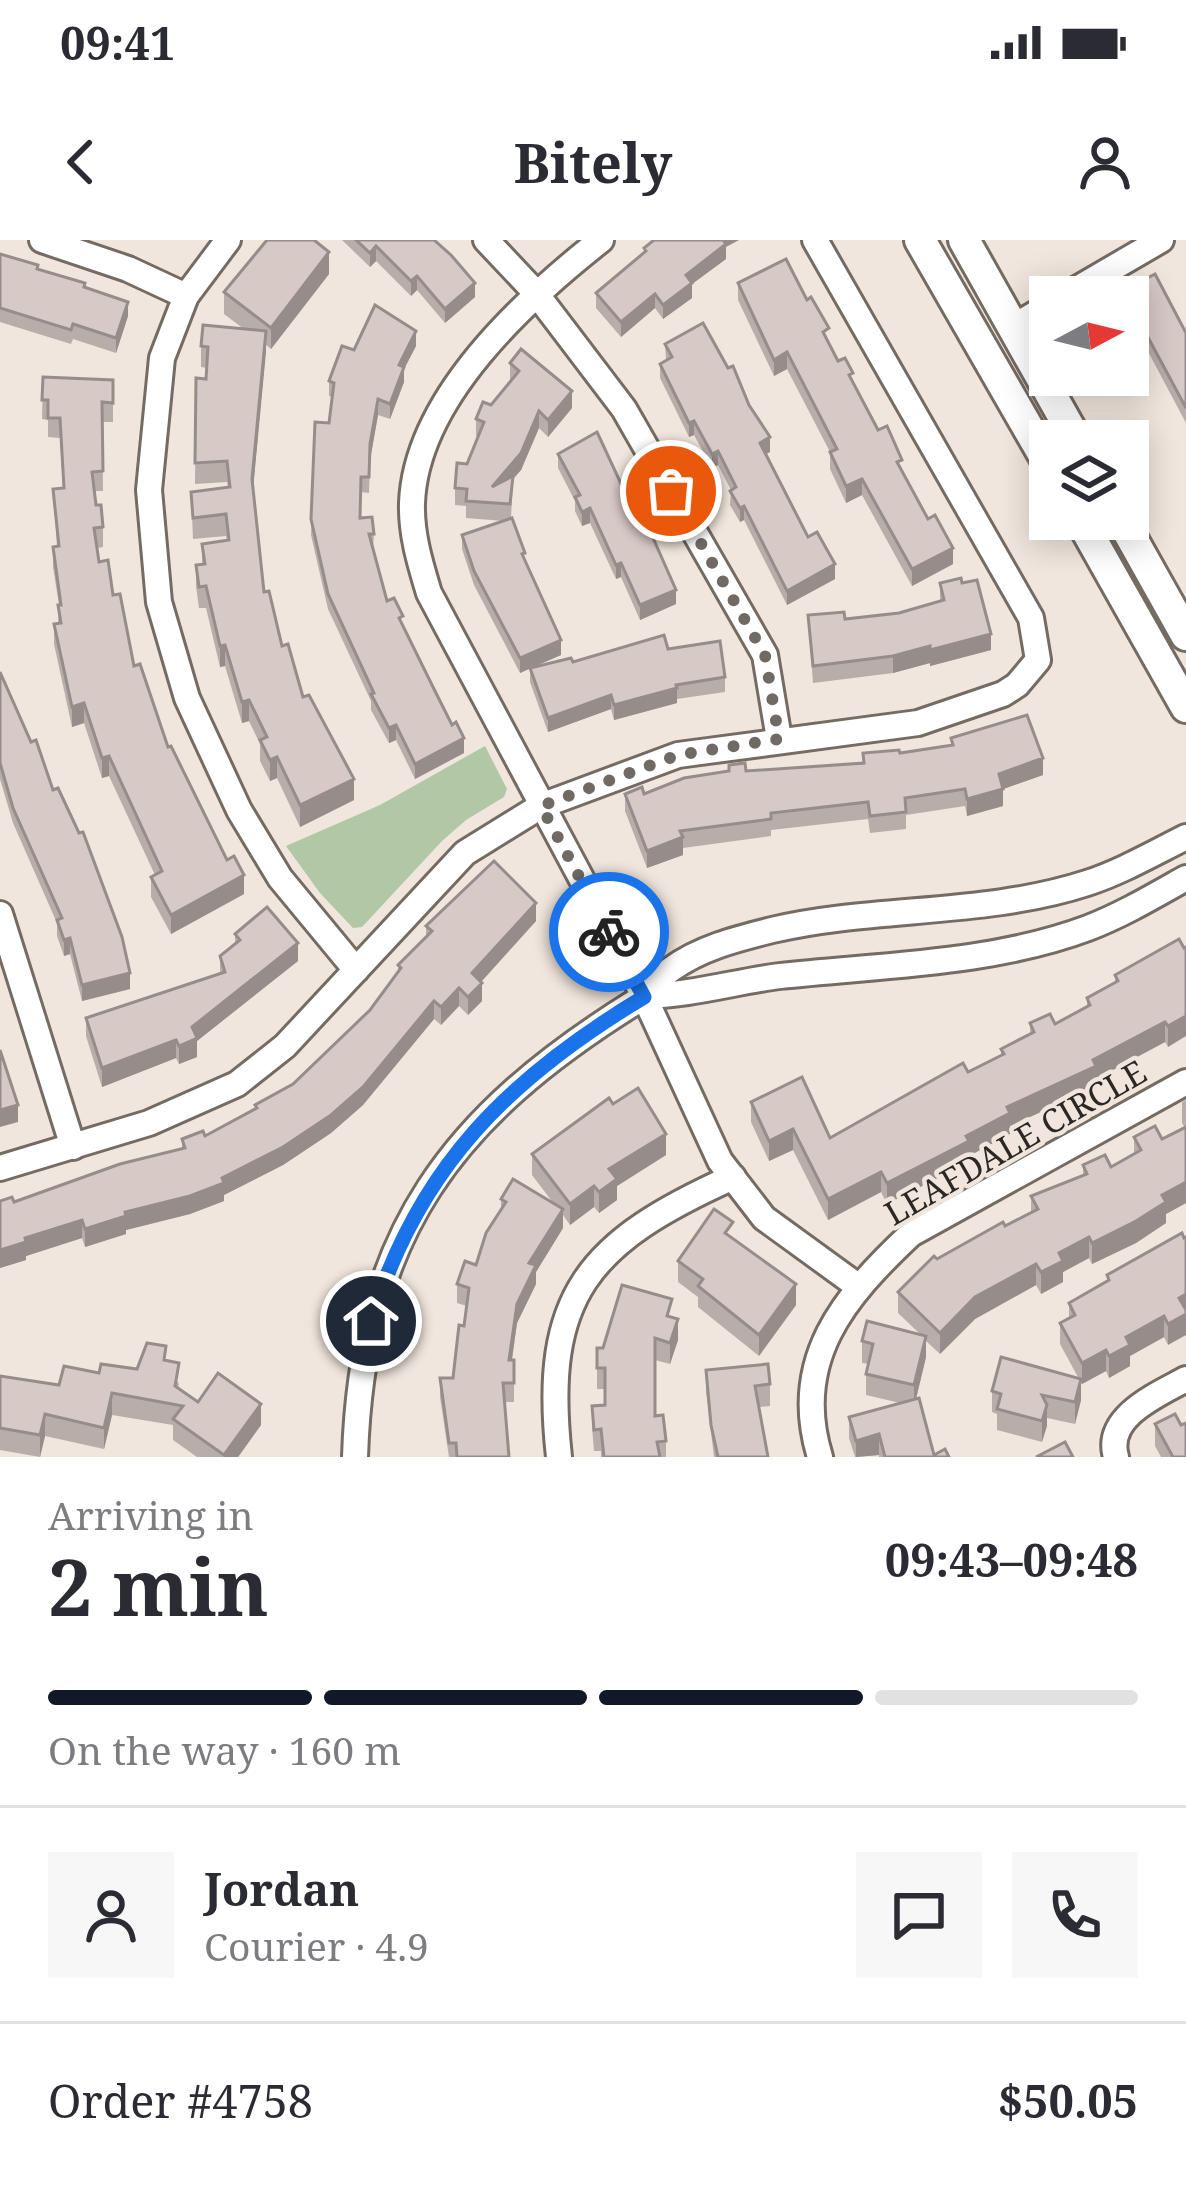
<!DOCTYPE html>
<html lang="en">
<head>
<meta charset="utf-8">
<style>
	:root { --surface:#fff; --page:#f7f7f7; --text:#2b2b33; --muted:#7c7c81; --line:#e1e1e2; --accent:#111827 }
	body { margin:0; font-family:"Noto Serif",serif; background:var(--page); color:var(--text); height:100vh; display:flex; flex-direction:column; font-size:45px; white-space:nowrap }
	* { box-sizing:border-box; margin:0 }
	p { font-size:39px; color:var(--muted) }
	.icon { flex:none; width:66px; height:66px; fill:none; stroke:currentColor; stroke-width:2; stroke-linecap:round; stroke-linejoin:round }
	.map { position:relative; height:1217px; overflow:hidden }
	.side { display:flex; flex-direction:column; background:var(--surface); flex:1 }
	.side>* { flex:none }
	.needle { width:78px; rotate:83deg }
	.fabs { position:absolute; left:1029px; top:36px; display:grid; gap:24px }
	.fabs a { display:grid; place-items:center; width:120px; height:120px; border-radius:0px; background:var(--surface); box-shadow:0 6px 30px #0003; font-size:60px }
	.pin { position:absolute; display:grid; place-items:center; width:102px; height:102px; color:#fff; margin:-51px; border:6px solid #fff; border-radius:50%; box-shadow:0 3px 12px #0007 }
	.courier { position:absolute; display:grid; place-items:center; width:120px; height:120px; margin:-60px; border:9px solid #1a73e8; border-radius:50%; background:#fff; color:#222; box-shadow:0 3px 15px #0007 }
	.overview em { font-style:normal; font-weight:700 }
	.overview div { display:flex; flex-direction:column-reverse }
	.overview { display:flex; align-items:center; justify-content:space-between; height:204px; padding:0 48px }
	h1 { font-size:78px; font-weight:700; line-height:90px }
	.bar { display:grid; grid-template-columns:repeat(4,1fr); gap:18px 12px; align-content:center; height:144px; padding:0 48px }
	.bar i { height:15px; border-radius:9px; background:var(--line) }
	.bar .current { background:var(--accent) }
	.bar p { grid-column:span 4 }
	.line { display:flex; align-items:center; gap:30px; padding:0 48px; border-top:3px solid var(--line) }
	.line div { flex:1 }
	.round { display:grid; place-items:center; flex:none; width:126px; height:126px; border-radius:0px; background:var(--page) }
	.status { display:flex; justify-content:space-between; align-items:center; height:84px; padding:0 60px; background:var(--surface); direction:ltr }
	.status svg { height:33px; fill:currentColor }
	header { display:flex; justify-content:space-between; align-items:center; height:156px; padding:0 48px; background:var(--surface); font-size:54px; font-weight:700 }
	.map>svg:first-child { display:block }
	.green { fill:#b1c7a5 }
	.lines { fill:none; stroke-linecap:round; stroke-linejoin:round }
	.minor-casing { stroke:#746b63; stroke-width:30 }
	.major-casing { stroke:#746b63; stroke-width:36 }
	.minor { stroke:#fff; stroke-width:24 }
	.major { stroke:#fff; stroke-width:30 }
	.wall { fill:#b9adaa }
	.shaded-wall { fill:#968d8b }
	.building { fill:#d7c9c6; stroke:#968d8b; stroke-width:3 }
	.done { stroke:#706a65; stroke-width:12; stroke-dasharray:0 21.6 }
	.route { stroke:#1a73e8; stroke-width:15 }
	.labels { text-anchor:middle; dominant-baseline:central; stroke-width:9; stroke-linejoin:round; paint-order:stroke }
	.street-label { font-size:33px; fill:#2b2724; stroke:#f0e6dd }
</style>
</head>
<body>
<div class="status"><b>09:41</b><svg viewBox="0 0 49 12"><path d="M0 12V9h3v3zM5 12V6h3v6zM10 12V3h3v9zM15 12V0h3v12zM26 1h20v11H26zM47 4h2v5h-2z"/></svg></div>
<header><svg class="icon" aria-label="back" viewBox="0 0 24 24"><path d="M15 5l-7 7 7 7"/></svg>Bitely<svg class="icon" aria-label="person" viewBox="0 0 24 24"><circle cx="12" cy="8" r="4"/><path d="M4 21q1-7 8-7t8 7"/></svg></header>
<div class="map">
<svg width="1186" height="1217" viewBox="0 0 1186 1217">
	<rect width="100%" height="100%" fill="#f0e6dd"/>
	<path class="green" d="M485 506 507 549 504 557 466 580 442 601 362 687 353 688 320 653 286 606 380 565Z"/>
	<g class="lines">
		<defs>
			<g id="minor">
				<path d="M42 0 128 29 186 56"/>
				<path d="M228 0 186 56 162 118 149 250 159 362 187 458 239 570 280 638 356 730"/>
				<path d="M486 0 535 52 624 169 765 415 779 499"/>
				<path d="M601 0C525 60 416 158 412 263 411 294 420 323 429 353L644 756 720 921 764 978 859 1047"/>
				<path d="M1063 57 1161 0"/>
				<path d="M1013 87 1050 65"/>
				<path d="M0 674 73 907"/>
				<path d="M644 756C691 755 734 742 780 736 881 725 992 724 1088 688 1122 675 1154 656 1186 638"/>
				<path d="M0 928 149 883 237 844 285 806 465 613 541 566 678 515 918 483 1003 454 1017 445 1038 420 1031 378 815 0"/>
				<path d="M355 1217C362 993 452 876 637 761 650 753 658 739 670 730 700 708 736 699 772 690 875 666 986 676 1087 643 1121 632 1154 613 1186 597"/>
				<path d="M559 1217C541 1054 589 1002 733 937"/>
				<path d="M820 1217C790 1120 844 1057 911 994L1186 842"/>
				<path d="M1116 1217C1104 1177 1157 1155 1186 1139"/>
			</g>
			<g id="major">
				<path d="M920 0 1050 226"/>
				<path d="M964 0 1077 201"/>
				<path d="M1080 279 1186 467"/>
				<path d="M1121 279 1186 395"/>
			</g>
		</defs>
		<use href="#minor" class="minor-casing"/>
		<use href="#major" class="major-casing"/>
		<use href="#minor" class="minor"/>
		<use href="#major" class="major"/>
	</g>
	<g class="wall">
		<path d="M342 0H434L475 57 445 83 417 50 411 56 376 21 370 27Z"/>
		<path d="M726 7V19L692 44V58L663 79 655 68 621 97 596 68V53L644 13V8Z"/>
		<path d="M0 14 85 47 128 76 116 113 73 99 71 104 0 82Z"/>
		<path d="M329 34 271 109 266 105 253 249 264 352 282 406 303 457 354 560 300 587 277 538 270 541 260 521V504L249 481 242 483 225 426 220 427 206 368H199L196 346V325L202 324V304L227 300 226 296 193 299 191 252 228 248 227 242 195 244 196 138 206 139 207 128 201 127V106L244 89 224 74V52Z"/>
		<path d="M738 43 829 104 838 121 853 141 953 324 912 346 862 255 846 263 830 229V212L787 129 774 136 738 60Z"/>
		<path d="M1123 51 1186 93V183L1128 74V57H1123Z"/>
		<path d="M665 104 770 212 766 214 808 297 835 339 787 365 744 280 740 282 730 265 731 250 718 225 712 228 694 195 689 197 660 138V124L666 120Z"/>
		<path d="M416 106 404 129V142L390 179 378 175 370 220 369 253 361 252V278L374 294 373 309 387 361 403 387 464 513 415 539 396 500 389 503 371 470V461L328 369 311 295 315 182 329 183 332 157 329 156V141L354 110Z"/>
		<path d="M510 123 572 168 548 197 539 188 521 230 513 239 511 278 525 321 561 415 532 427 668 409 725 437V452L677 459V463L614 480 611 469 548 492 530 442V428L520 433 474 345 462 309V295L504 281 466 278V266L455 265V248L478 197 476 196V179L491 165 510 141Z"/>
		<path d="M43 137 113 140V182H102L103 251H95L96 265 103 287V307L97 308 99 322 113 355 134 426 168 507 244 654 171 694 151 657V637L155 635 109 536 102 538 84 483 72 487 54 404V384L58 383 59 365 53 327V307L57 306 53 249H63L60 198 48 197V180L42 179Z"/>
		<path d="M558 214 676 364 640 380 621 337 616 339 590 283 582 286 575 271V261L558 228Z"/>
		<path d="M940 343 991 410 930 426V423L893 433 813 443 808 375 845 379 899 373 940 361Z"/>
		<path d="M0 432 53 550 130 749 82 761 70 714 64 716 57 696V683L13 583 0 539Z"/>
		<path d="M951 498 1043 535 1003 549V566L967 576 965 566 906 575V589L870 593 868 579 771 590V596L683 608V615L647 628 625 571V554H644L746 531 863 523 900 513 951 506Z"/>
		<path d="M536 681 481 742 482 761 468 775 459 766 441 785 434 779 363 865 331 893 283 925 224 955V961L190 974 126 990V994L85 1007 82 998 26 1016V1020L0 1028V961L14 962 182 909V899L205 896 255 870V865L293 844 370 770 398 733V725L426 696V686Z"/>
		<path d="M235 694 298 721 197 801V817L179 824 176 818 102 847 86 796V778L220 734V716L235 704Z"/>
		<path d="M1179 699 1168 807 1165 802 1096 839V847L1010 886V894L969 916V922L887 964 881 952 828 980 793 910 769 921 751 882V862L830 898 1001 815V809L1030 794V783L1055 784 1087 767V758L1115 743V735Z"/>
		<path d="M1186 860V963L1166 974V983L1136 1003 1092 1024 1089 1018 1063 1032V1042L1041 1054 1036 1045 975 1079 940 1114 926 1101V1117L916 1159 934 1215 949 1217H879V1215L855 1217 849 1198V1177L900 1163 866 1155V1134L869 1124 862 1123V1101L920 1094 898 1073V1052L937 1019 1031 972V956L1083 936V925L1111 927 1134 914V897L1162 899 1185 888 1182 883V862Z"/>
		<path d="M613 864 666 915 617 946V960L599 973 594 967 570 985 563 975V988L536 1032V1044L517 1083 512 1120H514V1162H504L509 1217H449L440 1157V1138H453L464 1086 467 1066 457 1063V1044L476 1025 501 970V959L554 964 532 935V914Z"/>
		<path d="M1182 993 1168 1105 1164 1097 1130 1116V1126L1109 1138 1106 1131 1082 1144 1081 1141V1160L1075 1184 1047 1178 1042 1202 997 1190V1174L992 1172V1151L1079 1139 1060 1104V1083L1069 1078V1063L1107 1041V1035Z"/>
		<path d="M733 998 796 1065 759 1116 698 1067V1057L678 1042V1021Z"/>
		<path d="M672 1077 678 1100 670 1124 655 1120V1176L666 1201V1217H601V1211H594L592 1187V1166L605 1165V1149H597V1108H603Z"/>
		<path d="M166 1121 179 1144 178 1149 198 1162 261 1185 238 1217H197L173 1200V1185L112 1175 104 1209 45 1196 40 1217 0 1210V1136L59 1145 99 1133 137 1129Z"/>
		<path d="M706 1130 770 1144V1166L759 1167 768 1217H714L706 1151Z"/>
		<path d="M1155 1184 1181 1185 1186 1217H1161L1155 1206Z"/>
	</g>
	<g class="shaded-wall">
		<path d="M720 0H739L726 7V19L692 44V58L663 79V65L686 35Z"/>
		<path d="M376 6V21L370 27V13Z"/>
		<path d="M329 12V34L271 109V88Z"/>
		<path d="M417 36V50L411 56V41Z"/>
		<path d="M475 43V57L445 83V69Z"/>
		<path d="M655 54V68L621 97V82Z"/>
		<path d="M128 62V76L116 113V98Z"/>
		<path d="M266 91V112L252 260V239Z"/>
		<path d="M416 91V106L404 129V142L390 179V164L399 125Z"/>
		<path d="M787 112V129L774 136V120Z"/>
		<path d="M572 151V168L548 197V180Z"/>
		<path d="M378 159V175L370 220V204Z"/>
		<path d="M539 171V188L521 230 513 239 510 281 513 240 492 264V247Z"/>
		<path d="M694 181V195L689 197V183Z"/>
		<path d="M770 197V212L760 217V203Z"/>
		<path d="M718 211V225L712 228V214Z"/>
		<path d="M862 239V255L846 263V246Z"/>
		<path d="M744 266V280L740 282V268Z"/>
		<path d="M590 268V283L582 286V272Z"/>
		<path d="M953 308V324L912 346V329Z"/>
		<path d="M621 323V337L616 339V325Z"/>
		<path d="M835 324V339L787 365V351Z"/>
		<path d="M676 350V364L640 380V365Z"/>
		<path d="M991 394V410L930 426V410Z"/>
		<path d="M561 400V415L520 433V418Z"/>
		<path d="M225 405V426L220 427V406Z"/>
		<path d="M930 406V423L893 433V416Z"/>
		<path d="M677 448V463L614 480V465Z"/>
		<path d="M611 455V469L548 492V478Z"/>
		<path d="M249 460V481L242 483V462Z"/>
		<path d="M84 463V483L72 487V467Z"/>
		<path d="M396 485V500L389 503V488Z"/>
		<path d="M464 498V513L415 539V524Z"/>
		<path d="M109 516V536L102 538V518Z"/>
		<path d="M277 517V538L270 541V520Z"/>
		<path d="M1043 518V535L1003 549V566L967 576V559L999 534Z"/>
		<path d="M354 539V560L300 587V565Z"/>
		<path d="M683 597V615L647 628V611Z"/>
		<path d="M244 635V654L171 694V675Z"/>
		<path d="M536 663V681L472 752V733Z"/>
		<path d="M70 698V714L64 716V700Z"/>
		<path d="M298 703V721L197 801V817L179 824V806L192 787Z"/>
		<path d="M130 733V749L82 761V745Z"/>
		<path d="M482 743V761L468 775V757Z"/>
		<path d="M459 748V766L441 785V767Z"/>
		<path d="M434 761V779L363 865 331 893 283 925 224 955V961L190 974 126 990V994L85 1007V989L222 938Z"/>
		<path d="M1186 776V796L1168 807V786Z"/>
		<path d="M1165 782V802L1096 839V847L1010 886V894L969 916V922L887 964V943L966 896 1007 867Z"/>
		<path d="M176 800V818L102 847V828Z"/>
		<path d="M18 865V882L0 887V870Z"/>
		<path d="M793 889V910L769 921V901Z"/>
		<path d="M666 894V915L617 946V960L599 973V952L609 929Z"/>
		<path d="M881 932V952L828 980V959Z"/>
		<path d="M1186 942V963L1166 974V983L1136 1003 1092 1024V1003L1162 955Z"/>
		<path d="M594 946V967L570 985V964Z"/>
		<path d="M563 969V988L536 1032V1044L517 1083 509 1139V1120L517 1064 529 1023Z"/>
		<path d="M82 980V998L26 1016V1020L0 1028V1010L25 998Z"/>
		<path d="M1089 997V1018L1063 1032V1042L1041 1054V1032L1059 1013Z"/>
		<path d="M1036 1024V1045L975 1079 940 1114V1093L975 1057Z"/>
		<path d="M796 1044V1065L759 1116V1095Z"/>
		<path d="M1186 1054V1095L1168 1105V1084L1179 1058Z"/>
		<path d="M1164 1076V1097L1130 1116V1126L1109 1138V1116L1126 1097Z"/>
		<path d="M678 1079V1100L670 1124V1103Z"/>
		<path d="M926 1096V1117L914 1167V1145Z"/>
		<path d="M1106 1110V1131L1082 1144V1123Z"/>
		<path d="M1081 1139V1160L1075 1184V1162Z"/>
		<path d="M112 1153V1175L104 1209V1188Z"/>
		<path d="M261 1164V1185L238 1217H224Z"/>
		<path d="M1047 1165V1186L1042 1202V1181Z"/>
		<path d="M45 1174V1196L40 1217V1195Z"/>
		<path d="M879 1194V1215L856 1217V1201Z"/>
	</g>
	<g class="building">
		<path d="M267 0H314L329 12 271 88 224 52Z"/>
		<path d="M356 0H434L451 15 475 43 445 69 417 36 411 41 376 6 370 13Z"/>
		<path d="M654 0H723L726 4 686 35 692 43 663 65 655 54 621 82 596 53 646 11 644 8Z"/>
		<path d="M0 14 38 25 37 29 85 43 84 47 128 62 116 98 73 84 71 90 0 68Z"/>
		<path d="M786 19 807 60 811 57 829 88 823 92 838 121 845 118 853 133 849 135 878 190 887 186 902 220 897 222 928 279 935 275 953 308 912 329 862 239 846 246 830 212 837 209 787 112 774 120 738 43Z"/>
		<path d="M1155 34 1186 93V168L1123 51Z"/>
		<path d="M375 65 416 91 399 125 404 127 390 164 378 159 370 204 369 237H361L360 278 372 277 374 294H369L387 361 394 358 403 376 399 378 434 449 452 485 456 482 464 498 415 524 396 485 389 488 371 454 374 453 328 354 311 279 315 182 329 183 334 143 329 141 342 106 354 110Z"/>
		<path d="M703 83 728 128 733 126 749 165 770 197 760 203 808 297 817 292 835 324 787 351 744 266 740 268 730 251 736 247 718 211 712 214 694 181 689 183 660 124 672 117 665 104Z"/>
		<path d="M203 85 266 91 252 239 264 352 269 351 282 406 288 404 303 457 309 455 354 539 300 565 277 517 270 520 260 500 267 497 249 460 242 462 225 405 220 406 206 346 199 347 196 325 205 324 202 304 229 300 226 274 193 278 191 252 230 247 227 221 195 223 196 138 206 139 208 107 201 106Z"/>
		<path d="M521 109 572 151 548 180 539 171 521 213 492 247 513 236 510 264 466 261 467 249 455 248 457 223 467 224 484 182 476 179 483 162 491 165 519 131 510 123Z"/>
		<path d="M43 137 113 140V163L102 162 103 231 92 232 96 265H101L103 287 94 288 99 322 108 320 113 355 120 354 134 426 140 424 168 507 171 506 227 620 234 616 244 635 171 675 151 637 162 631 109 516 102 518 84 463 72 467 54 384 61 383 58 365H61L53 307 59 306 53 249 64 248 60 178H48V160H42Z"/>
		<path d="M597 192 636 276 642 273 676 350 640 365 621 323 616 325 590 268 582 272 575 257 580 255 558 214Z"/>
		<path d="M512 278 525 313 522 314 561 400 520 418 474 331 462 295Z"/>
		<path d="M961 338 962 343 977 340 991 394 930 410V406L893 416 813 426 808 375 844 372 845 379 899 373 944 360 940 343Z"/>
		<path d="M664 395 668 409 720 401 725 437 676 445 677 448 614 465 611 455 548 478 530 428 571 418 573 422Z"/>
		<path d="M0 432 31 502 36 500 53 550 58 548 79 593 83 592 122 697 130 733 82 745 70 698 64 700 57 680 62 678 13 568 0 523Z"/>
		<path d="M1027 475 1043 518 999 534 1003 549 967 559 965 549 905 558 906 572 870 576 868 562 771 573V579L680 591 683 597 647 611 625 554 642 547 644 554 684 538 729 531V525L745 523 746 531 864 523 863 513 899 510 900 513 953 505 951 498Z"/>
		<path d="M494 621 536 663 472 733 482 743 468 757 459 748 441 767 434 761 363 847 331 875 283 907 222 938 224 943 190 956 125 972 126 976 85 989 82 980 25 998 26 1002 0 1010V961L12 957 14 962 120 924 185 908 182 899 203 891 205 896 257 868 255 865 293 844 370 770 401 728 398 725 432 691 426 686Z"/>
		<path d="M267 667 298 703 192 787 197 798 179 806 176 800 102 828 86 778 225 732 220 716 240 700 235 694Z"/>
		<path d="M1179 699 1184 708 1186 707V776L1168 786 1165 782 1093 820 1096 826 1007 867 1010 873 966 896 969 901 887 943 881 932 828 959 793 889 769 901 751 862 802 837 830 898 963 823 968 832 1004 814 1001 809 1034 792 1030 783 1050 774 1055 784 1090 765 1087 758 1118 741 1115 735Z"/>
		<path d="M0 810 18 865 0 870Z"/>
		<path d="M638 848 666 894 609 929 617 939 599 952 594 946 570 964 532 914 609 858 613 864Z"/>
		<path d="M1155 886 1162 899 1186 887V942L1162 955 1166 962 1136 981 1092 1003 1089 997 1059 1013 1063 1021 1041 1032 1036 1024 975 1057 940 1093 898 1052 934 1016 937 1019 1003 982 1005 986 1038 969 1031 956 1087 934 1083 925 1105 915 1111 927 1141 910 1134 897Z"/>
		<path d="M513 939 563 969 529 1023 536 1025 517 1064 509 1120H514V1143H503L509 1217H457L456 1203H449L440 1138H453L459 1085 464 1086 469 1048 457 1044 465 1021 476 1025 486 993 506 962 501 959Z"/>
		<path d="M714 969 733 982 725 993 796 1044 759 1095 698 1046 703 1039 678 1021Z"/>
		<path d="M1182 993 1184 998 1186 997V1054L1179 1058 1186 1070V1074L1168 1084 1164 1076 1126 1097 1130 1105 1109 1116 1106 1110 1082 1123 1060 1083 1075 1075 1069 1063 1109 1040 1107 1035Z"/>
		<path d="M622 1045 672 1059 667 1076 678 1079 670 1103 655 1098V1176L663 1175 666 1201 657 1202 660 1217H604L601 1189 594 1190 592 1166 605 1165V1128H597V1108H603Z"/>
		<path d="M867 1081 926 1096 914 1145 866 1134 873 1104 862 1101Z"/>
		<path d="M147 1103 166 1106 164 1120 179 1123 175 1146 198 1162 218 1133 261 1164 224 1215 173 1179 183 1166 112 1153 104 1188 45 1174 40 1195 0 1188V1136L59 1145 64 1126 99 1133 101 1124 137 1129Z"/>
		<path d="M1001 1117 1081 1139 1075 1162 1042 1155 1047 1165 1042 1181 997 1169 1001 1154 992 1151Z"/>
		<path d="M768 1124 770 1144 755 1146 768 1217H718L711 1185 706 1130Z"/>
		<path d="M919 1158 934 1215 945 1209 949 1217H885L879 1194 856 1201 849 1177Z"/>
		<path d="M1175 1174 1181 1185 1186 1183V1217H1173L1155 1184Z"/>
		<path d="M1065 1202 1073 1217H1036Z"/>
	</g>
	<g class="lines">
		<path class="done" d="M609 692 541 566 678 515 779 499 765 415 671 251"/>
		<path class="route" d="M371 1081C418 927 509 838 644 757L609 692"/>
	</g>
	<g class="labels">
		<g class="street-label">
			<text transform="translate(1015 902) rotate(-30)">LEAFDALE CIRCLE</text>
		</g>
	</g>
</svg>
<div class="fabs">
<a><svg class="needle" viewBox="-14 -14 28 28"><path d="M0-13l5 13h-10z" fill="#e53935"/><path d="M0 13l5-13h-10z" fill="#7c7c81"/></svg></a>
<a><svg class="icon" aria-label="layers" viewBox="0 0 24 24"><path d="M12 4l9 5-9 5-9-5zM3 14l9 5 9-5"/></svg></a>
</div>
<div class="pin" style="left:671px;top:251px;background:#ea580c"><svg class="icon" aria-label="bag" viewBox="0 0 24 24"><path d="M5 8h14l-1 12H6zM9 8a3 3 0 0 1 6 0"/></svg></div>
<div class="pin" style="left:371px;top:1081px;background:#1f2937"><svg class="icon" aria-label="home" viewBox="0 0 24 24"><path d="M3 11l9-7 9 7M6 9v11h12V9"/></svg></div>
<div class="courier" style="left:609px;top:692px"><svg class="icon" aria-label="bike" viewBox="0 0 24 24"><circle cx="6" cy="16" r="4"/><circle cx="18" cy="16" r="4"/><path d="M6 16l4-8h5l3 8M10 8l3 8H6M13 5h3"/></svg></div>
</div>
<section class="side">
<div class="overview"><div><h1>2 min</h1><p>Arriving in</p></div><em>09:43–09:48</em></div>
<div class="bar"><i class="current"></i><i class="current"></i><i class="current"></i><i></i><p>On the way · 160 m</p></div>
<div class="line" style="height:216px"><a class="round"><svg class="icon" aria-label="person" viewBox="0 0 24 24"><circle cx="12" cy="8" r="4"/><path d="M4 21q1-7 8-7t8 7"/></svg></a><div><b>Jordan</b><p>Courier · 4.9</p></div><a class="round"><svg class="icon" aria-label="chat" viewBox="0 0 24 24"><path d="M4 5h16v11H9l-5 4z"/></svg></a><a class="round"><svg class="icon" aria-label="phone" viewBox="0 0 24 24"><path d="M5 4h4l2 5-3 2q2 4 5 5l2-3 5 2v4C11 20 4 13 5 4z"/></svg></a></div>
<div class="line" style="height:156px"><div>Order #4758</div><b>$50.05</b></div>
</section>
</body>
</html>
